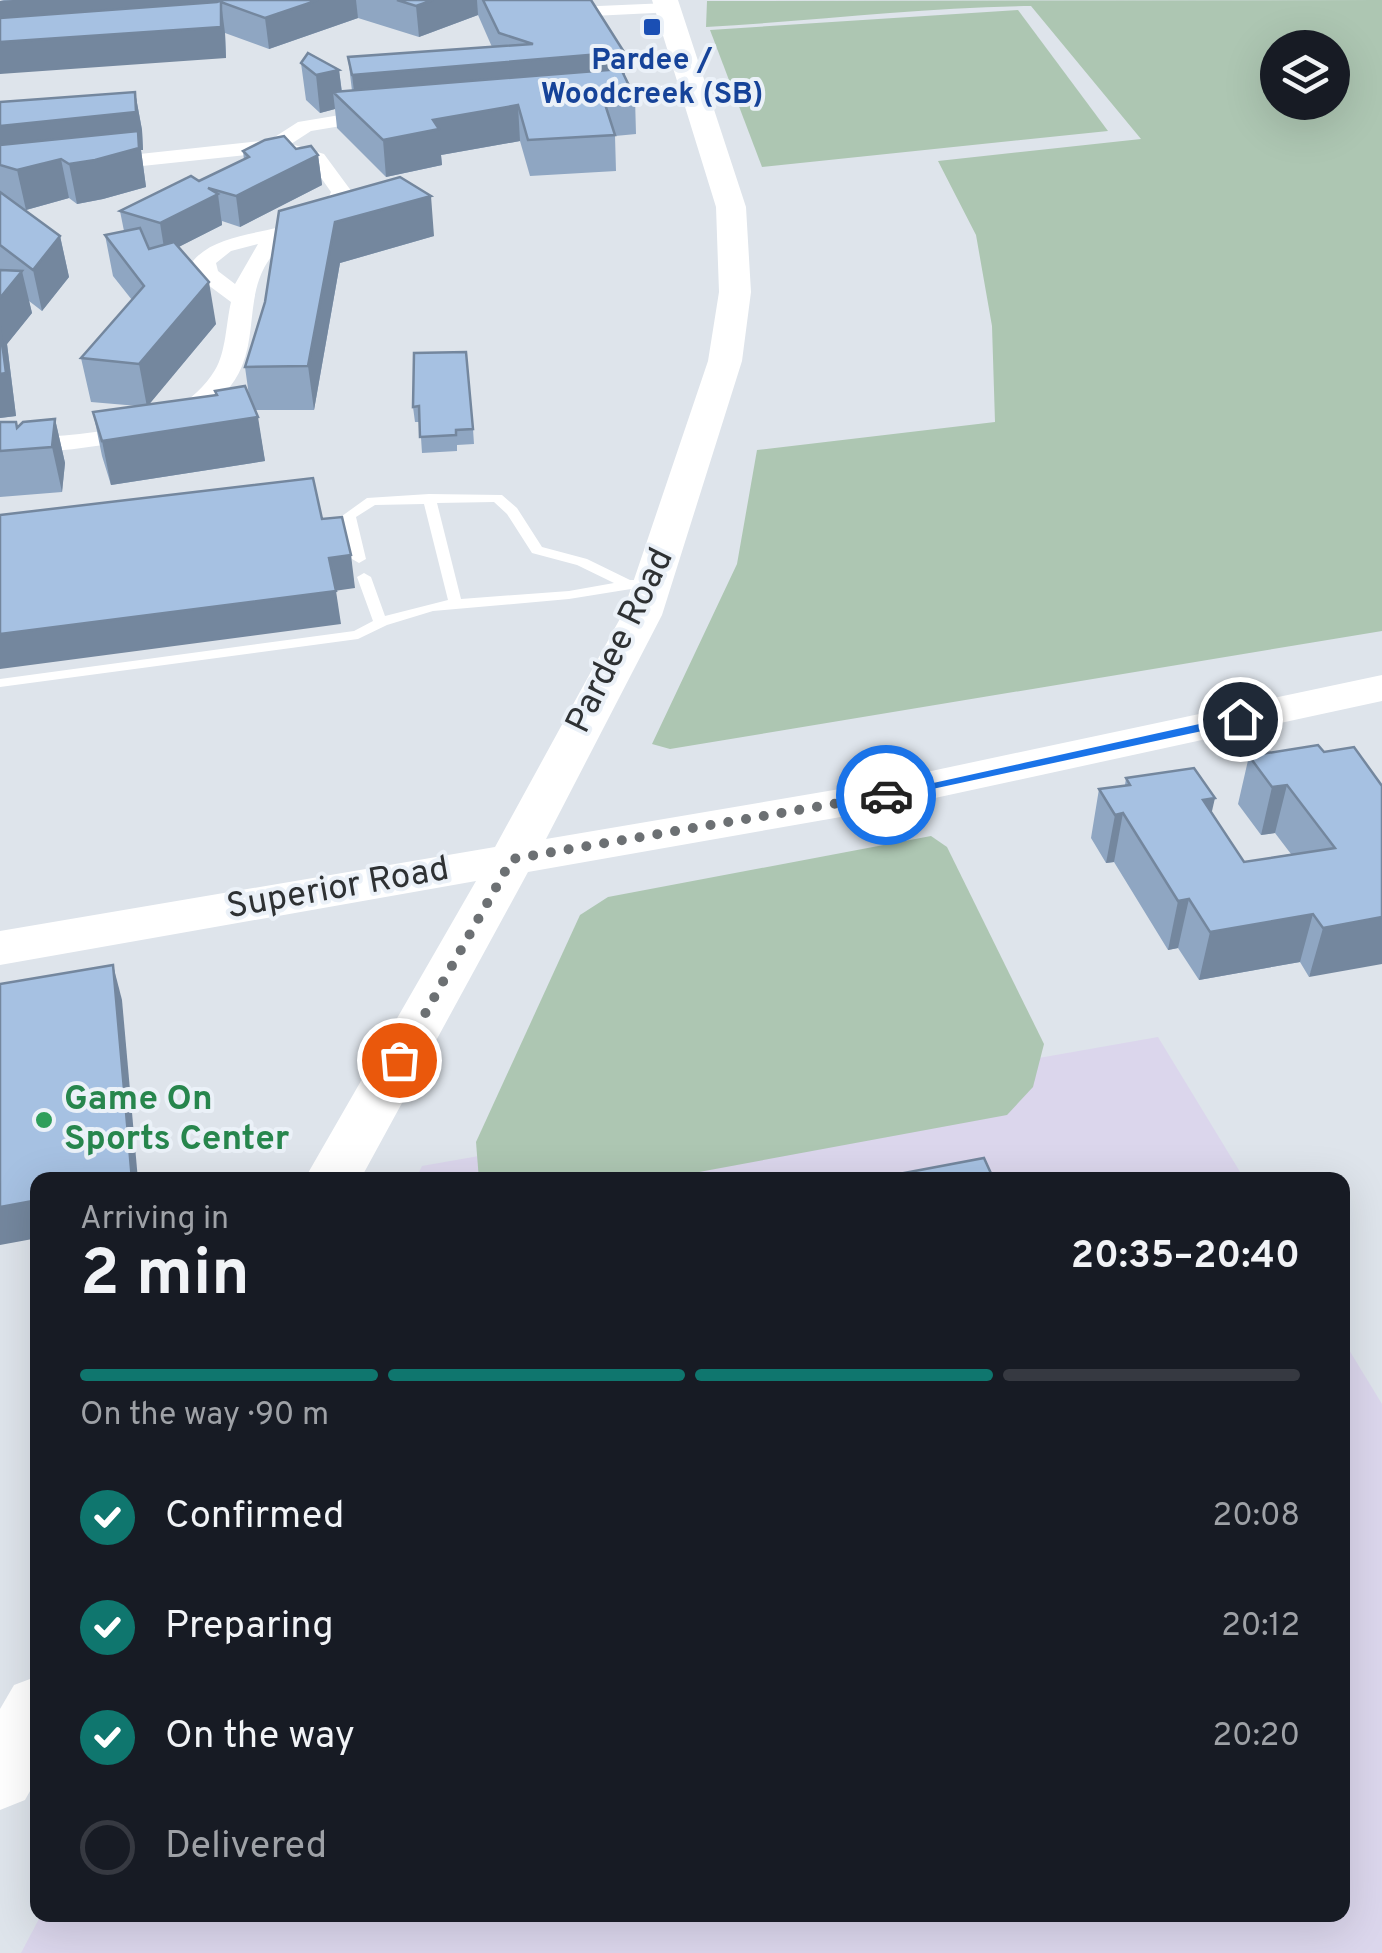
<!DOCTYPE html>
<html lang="en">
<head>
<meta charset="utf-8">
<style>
	:root { --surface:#171b24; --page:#242831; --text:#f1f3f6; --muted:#9ea1a6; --line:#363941; --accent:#0f766e }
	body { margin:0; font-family:Overpass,sans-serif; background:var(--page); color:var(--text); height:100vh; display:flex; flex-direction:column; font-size:38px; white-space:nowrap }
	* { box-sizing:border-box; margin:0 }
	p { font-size:32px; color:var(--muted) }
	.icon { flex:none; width:55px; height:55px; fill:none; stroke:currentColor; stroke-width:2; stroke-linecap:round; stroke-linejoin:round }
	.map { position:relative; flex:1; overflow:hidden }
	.side { position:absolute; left:30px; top:1172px; width:1320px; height:750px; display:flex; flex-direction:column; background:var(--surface); border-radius:20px; box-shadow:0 10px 40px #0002 }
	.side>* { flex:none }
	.controls { position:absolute; left:1260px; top:30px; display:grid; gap:20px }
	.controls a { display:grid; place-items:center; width:90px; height:90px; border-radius:50%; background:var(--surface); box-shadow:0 10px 40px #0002; font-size:50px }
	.pin { position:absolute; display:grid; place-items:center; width:85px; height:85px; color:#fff; margin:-42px; border:5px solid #fff; border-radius:50%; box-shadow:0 2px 10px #0007 }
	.courier { position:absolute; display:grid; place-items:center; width:100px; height:100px; margin:-50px; border:8px solid #1a73e8; border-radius:50%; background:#fff; color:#222; box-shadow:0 2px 12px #0007 }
	.headline em { font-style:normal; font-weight:700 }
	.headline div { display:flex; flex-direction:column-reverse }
	.headline { display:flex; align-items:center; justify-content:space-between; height:170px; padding:0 50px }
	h1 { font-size:65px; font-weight:700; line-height:75px }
	.bar { display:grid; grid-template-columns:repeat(4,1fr); gap:15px 10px; align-content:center; height:120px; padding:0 50px }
	.bar i { height:12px; border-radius:8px; background:var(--line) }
	.bar .current { background:var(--accent) }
	.bar p { grid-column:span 4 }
	ol { padding:0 50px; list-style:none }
	li { display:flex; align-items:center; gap:30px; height:110px }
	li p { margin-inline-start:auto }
	li .icon { padding:10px; border-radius:50%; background:var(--accent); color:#fff; stroke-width:4 }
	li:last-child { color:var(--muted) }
	li i { width:55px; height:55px; border:5px solid var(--line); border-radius:50% }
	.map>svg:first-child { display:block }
	.commercial { fill:#dbd6ec }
	.green { fill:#adc6b2; fill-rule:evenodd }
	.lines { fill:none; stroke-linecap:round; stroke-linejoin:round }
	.lane { fill:#fff; fill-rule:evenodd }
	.street { fill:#fff; fill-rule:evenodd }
	.secondary { fill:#fff; fill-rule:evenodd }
	.wall { fill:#8fa6c2 }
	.shaded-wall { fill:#74879e }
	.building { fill:#a6c1e2; stroke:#74879e; stroke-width:2.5 }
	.route { fill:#1a73e8 }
	.done { stroke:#6c7073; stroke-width:10; stroke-dasharray:0 18 }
	.transit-dot { fill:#1a4fb4; stroke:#ebf1f8; stroke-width:4 }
	.leisure-dot { fill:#2e9e5b; stroke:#ebf1f8; stroke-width:4 }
	.labels { text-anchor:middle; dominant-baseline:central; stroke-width:8; stroke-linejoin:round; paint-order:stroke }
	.far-transit-label { font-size:30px; font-weight:bold; fill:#164399; stroke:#ebf1f8 }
	.street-label { font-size:35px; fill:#2e3133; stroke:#ebf1f8 }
	.leisure-label { font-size:35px; font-weight:bold; fill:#27864d; stroke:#ebf1f8; text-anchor:start }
</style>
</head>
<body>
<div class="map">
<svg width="1382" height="1953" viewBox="0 0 1382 1953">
	<rect width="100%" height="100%" fill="#dee4eb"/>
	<g class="commercial">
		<path d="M1158 1037 1245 1180H415L422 1166Z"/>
		<path d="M1343 1340 1382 1404V1953H21L41 1915H1342Z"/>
	</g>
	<g class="green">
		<path d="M1382 0V631L670 749 652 744 737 564 757 450 995 422 992 326 976 235 938 161 1141 139 1031 6C922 7 815 21 706 27L707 1ZM1278 48H1332V102H1278Z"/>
		<path d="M1018 10 1108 131 762 167 710 30Z"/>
		<path d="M931 836 947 847 1044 1044 1033 1087 1007 1115 656 1180H479L476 1142 580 915 608 897Z"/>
	</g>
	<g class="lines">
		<path class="lane" d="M429 494 502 495 517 508 542 547 587 559 630 580H653L660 584 653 588 631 589 569 599 433 611 387 625 358 639 0 687V679L354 631 373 621 357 577 364 573 371 577 385 616 448 600 424 504 375 505 356 517 366 559 359 563 352 559 342 516 367 498ZM494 502 507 514 532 553 577 565 614 583 569 591 461 599 437 503Z"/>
		<g class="street">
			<path d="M668 3 677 8 674 12 552 18 543 13 552 8Z"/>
			<path d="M694 83 701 85V93L588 104 578 98 588 92Z"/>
			<path d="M382 108 389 110V118L311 131 291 144 324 154 352 192C339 232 293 227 271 257 246 290 257 329 242 366 210 445 72 450 0 455V439C68 435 175 437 215 370 226 352 226 323 231 302L200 279 193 261C226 221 314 241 331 192L310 162 274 152 0 181V169L270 140 298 122ZM258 244 235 284 218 271 216 263 231 251Z"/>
		</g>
		<g class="secondary">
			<path d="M652 0H678L746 207 751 292 742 361 662 615 546 839 875 783 1382 675V701L875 811 528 872 360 1180H304L476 881 0 965V931L495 847 622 615 708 361 719 292 716 207Z"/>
			<path d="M38 1676V1777L25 1800 0 1810V1709L14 1685Z"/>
		</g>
	</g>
	<g class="wall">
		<path d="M0 0H591L624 52V75L635 98 636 134 615 136 616 171 530 176 520 141 441 155 442 165 386 177 337 128 335 109 320 113 306 100 301 63 339 70 342 92 352 91 348 57 492 47 478 15 419 37 358 18 269 49 225 33 226 58Z"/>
		<path d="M135 92 142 130 143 150H141L146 187 103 199 77 204 69 198 26 210 23 209 60 236 69 277 42 311 29 301 32 313 7 344 16 416 0 418V102Z"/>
		<path d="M296 149 318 155 322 185 240 227 222 221V225L178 247 216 324 149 404 249 396 245 367 265 302 279 211 434 236 340 263 314 410H256L265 461 111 485 102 456 93 412 138 406 91 402 81 358 132 300 113 276 105 235 124 231 120 211 199 181 244 160 243 151Z"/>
		<path d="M414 353 473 429 474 444 457 445V451L422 453 420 422H415L413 407Z"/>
		<path d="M55 419 65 463 62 492 0 497V422L17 428Z"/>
		<path d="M1324 752 1382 786 1309 977 1300 962 1199 980 1178 948 1168 950 1114 862 1106 863 1091 838 1099 789 1125 785 1126 778 1212 813 1244 862 1291 854 1275 833 1261 835 1238 804 1249 756Z"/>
	</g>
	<g class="shaded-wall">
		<path d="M13 0H269L221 2 225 33 226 58 0 74V1Z"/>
		<path d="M318 0H356L358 18 269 49 265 18Z"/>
		<path d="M433 0H477L478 15 419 37 416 6Z"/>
		<path d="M624 52 625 84 356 107 352 75Z"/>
		<path d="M339 70 343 102 333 92 335 109 320 113 316 75Z"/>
		<path d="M135 92 142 130 143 150H141L146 187 103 199 77 204 69 164 126 152 0 165V126Z"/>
		<path d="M518 105 520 141 441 155 442 165 386 177 383 140 433 120Z"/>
		<path d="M318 155 322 185 240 227 236 196Z"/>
		<path d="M61 159 69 198 26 210 17 170Z"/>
		<path d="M218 194 222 225 165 254 160 223Z"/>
		<path d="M431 196 434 236 340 263 314 410 308 366 335 222Z"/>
		<path d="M60 236 69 277 42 311 33 270Z"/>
		<path d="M22 271 32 313 7 344 16 416 0 418V298Z"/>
		<path d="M209 282 216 324 147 407 139 364Z"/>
		<path d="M258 417 265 461 111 485 102 441Z"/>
		<path d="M55 419 65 463 62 492 52 447Z"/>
		<path d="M351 555 355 588 334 591 329 558Z"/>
		<path d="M336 591 341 624 0 669V634Z"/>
		<path d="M1287 785 1275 833 1261 835 1272 787Z"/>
		<path d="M1215 798 1204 846 1203 800Z"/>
		<path d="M1123 813 1114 862 1106 863 1115 815Z"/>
		<path d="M1189 899 1178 948 1168 950 1178 901Z"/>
		<path d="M1313 914 1300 962 1199 980 1210 932Z"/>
		<path d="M1382 917V964L1309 977 1323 928Z"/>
		<path d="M113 965 122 1000 138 1180H132Z"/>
		<path d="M38 1200V1238L0 1245V1207Z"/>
	</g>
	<g class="building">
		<path d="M222 0H318L265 18 221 2V27L0 42V18L217 2Z"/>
		<path d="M397 0H433L416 6Z"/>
		<path d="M483 0H591L624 52 352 75 348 57 533 44 499 33Z"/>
		<path d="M308 53 339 70 316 75 301 63Z"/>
		<path d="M621 69 635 98 604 101 615 135 528 140 518 105 433 120 439 129 383 140 333 92Z"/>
		<path d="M135 92 136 112 0 126V102Z"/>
		<path d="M138 131 139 148 95 160 69 164 61 159 17 170 0 165V145Z"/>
		<path d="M284 136 296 149 311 146 318 155 236 196 208 188 218 194 160 223 120 211 191 176 199 181 249 157 243 151 265 140Z"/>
		<path d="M400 177 431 196 335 222 308 366 245 367 265 302 279 211Z"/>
		<path d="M0 192 60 236 33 270 0 245Z"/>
		<path d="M140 228 149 249 174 242 209 282 139 364 81 358 144 286 105 235Z"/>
		<path d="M0 270 22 271 0 298Z"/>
		<path d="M0 327 6 373 0 374Z"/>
		<path d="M466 352 473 429 456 430V435L420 437 419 406 413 407 414 353Z"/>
		<path d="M245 386 258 417 102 441 93 412 217 395 215 391Z"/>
		<path d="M55 419 52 447 0 451V422H16L17 428 23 422Z"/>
		<path d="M313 478 322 519 342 517 351 555 329 558 336 591 0 634V515Z"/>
		<path d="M1318 745 1324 752 1354 747 1382 786V917L1323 928 1313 914 1210 932 1189 899 1178 901 1123 813 1115 815 1099 789 1130 785 1126 778 1194 768 1215 798 1203 800 1244 862 1335 848 1287 785 1272 787 1249 756Z"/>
		<path d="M113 965 132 1180H38V1200L0 1207V984Z"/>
		<path d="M984 1158 994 1180H867Z"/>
	</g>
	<path class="route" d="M1240 715 1244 722 886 799 879 795Z"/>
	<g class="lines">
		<path class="done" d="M399 1060 512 859 886 795"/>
	</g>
	<rect class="transit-dot" x="642" y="17" width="20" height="20" rx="5"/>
	<circle class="leisure-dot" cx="44" cy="1120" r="10"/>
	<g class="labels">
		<g class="far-transit-label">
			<text x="652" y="61">Pardee /<tspan x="652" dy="34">Woodcreek (SB)</tspan></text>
		</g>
		<g class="street-label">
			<text transform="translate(621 641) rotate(-64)">Pardee Road</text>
			<text transform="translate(338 889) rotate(-10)">Superior Road</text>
		</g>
		<g class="leisure-label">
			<text x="64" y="1100">Game On<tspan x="64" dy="40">Sports Center</tspan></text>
		</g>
	</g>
</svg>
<div class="controls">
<a><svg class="icon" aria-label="layers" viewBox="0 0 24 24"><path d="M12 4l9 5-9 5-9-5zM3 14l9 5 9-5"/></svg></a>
</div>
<div class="pin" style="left:399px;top:1060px;background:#ea580c"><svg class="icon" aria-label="bag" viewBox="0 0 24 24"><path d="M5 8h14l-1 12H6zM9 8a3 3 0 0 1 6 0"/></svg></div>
<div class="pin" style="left:1240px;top:719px;background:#1f2937"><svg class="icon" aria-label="home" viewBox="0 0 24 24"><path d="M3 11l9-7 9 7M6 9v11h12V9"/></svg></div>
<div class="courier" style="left:886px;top:795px"><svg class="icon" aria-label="car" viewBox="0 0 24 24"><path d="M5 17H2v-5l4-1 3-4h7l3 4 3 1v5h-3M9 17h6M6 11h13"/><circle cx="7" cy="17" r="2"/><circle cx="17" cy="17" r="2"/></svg></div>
<section class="side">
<div class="headline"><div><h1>2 min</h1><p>Arriving in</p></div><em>20:35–20:40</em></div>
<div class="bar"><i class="current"></i><i class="current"></i><i class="current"></i><i></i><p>On the way · 90 m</p></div>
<ol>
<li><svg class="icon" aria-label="check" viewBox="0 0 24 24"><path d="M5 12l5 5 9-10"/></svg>Confirmed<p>20:08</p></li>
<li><svg class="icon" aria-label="check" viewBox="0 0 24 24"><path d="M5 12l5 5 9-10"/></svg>Preparing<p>20:12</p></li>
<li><svg class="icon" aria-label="check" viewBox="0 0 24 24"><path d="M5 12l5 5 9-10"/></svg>On the way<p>20:20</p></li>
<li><i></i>Delivered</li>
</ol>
</section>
</div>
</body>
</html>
